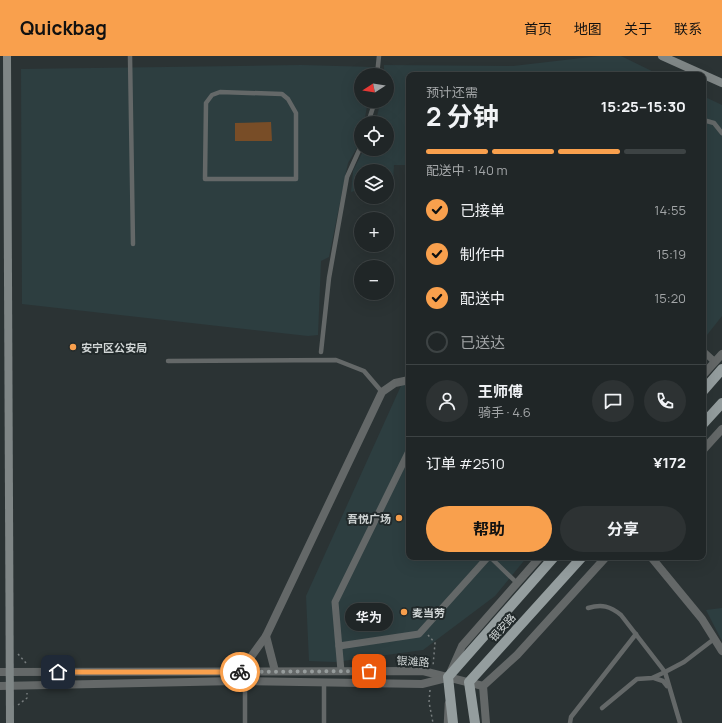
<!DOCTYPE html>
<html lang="zh">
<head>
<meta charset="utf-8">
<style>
	:root { --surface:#202627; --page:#2d3233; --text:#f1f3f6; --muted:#a2a5a7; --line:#3d4344; --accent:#f9a04d }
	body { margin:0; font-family:Manrope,"Noto Sans SC",sans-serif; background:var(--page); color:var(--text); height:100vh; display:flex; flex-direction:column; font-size:15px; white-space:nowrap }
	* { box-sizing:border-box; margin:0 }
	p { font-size:13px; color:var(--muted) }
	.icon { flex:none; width:22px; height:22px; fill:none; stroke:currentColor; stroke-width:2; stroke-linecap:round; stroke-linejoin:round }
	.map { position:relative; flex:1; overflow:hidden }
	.sheet { position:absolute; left:406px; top:16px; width:300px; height:488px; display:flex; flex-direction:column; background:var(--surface); border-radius:8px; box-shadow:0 4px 16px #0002,0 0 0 1px var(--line) }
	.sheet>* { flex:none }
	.needle { width:26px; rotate:258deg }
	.fabs { position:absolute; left:354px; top:12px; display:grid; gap:8px }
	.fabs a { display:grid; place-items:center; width:40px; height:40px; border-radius:50%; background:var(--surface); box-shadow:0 4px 16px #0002,0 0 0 1px var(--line); font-size:20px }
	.pin { position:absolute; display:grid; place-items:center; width:34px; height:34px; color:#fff; margin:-17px; border-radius:8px; box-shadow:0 2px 6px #0006 }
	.courier { position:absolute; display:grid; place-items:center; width:40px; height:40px; margin:-20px; border:3px solid #f9a04d; border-radius:50%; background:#fff; color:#222; box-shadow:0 1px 5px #0007 }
	.bubble { position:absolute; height:28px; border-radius:14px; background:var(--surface); box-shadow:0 4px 16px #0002,0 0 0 1px var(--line); font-size:13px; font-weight:700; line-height:28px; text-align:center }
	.head em { font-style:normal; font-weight:700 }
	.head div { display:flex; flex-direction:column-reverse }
	.head { display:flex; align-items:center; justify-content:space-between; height:68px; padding:0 20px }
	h1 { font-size:26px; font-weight:700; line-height:30px }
	.bar { display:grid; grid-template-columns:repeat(4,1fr); gap:6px 4px; align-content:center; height:48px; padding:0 20px }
	.bar i { height:5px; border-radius:3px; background:var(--line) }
	.bar .current { background:var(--accent) }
	.bar p { grid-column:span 4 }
	.line { display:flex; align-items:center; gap:10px; padding:0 20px; border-top:1px solid var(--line) }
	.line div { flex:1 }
	.round { display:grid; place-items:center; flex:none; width:42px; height:42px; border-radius:21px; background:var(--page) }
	ol { padding:0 20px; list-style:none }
	li { display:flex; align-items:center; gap:12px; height:44px }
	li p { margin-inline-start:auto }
	li .icon { padding:4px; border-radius:50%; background:var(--accent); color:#111; stroke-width:4 }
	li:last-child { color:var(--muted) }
	li i { width:22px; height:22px; border:2px solid var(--line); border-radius:50% }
	.action { display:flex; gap:8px; margin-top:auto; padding:8px 20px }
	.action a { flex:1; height:46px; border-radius:24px; background:var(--accent); color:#111; font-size:16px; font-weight:700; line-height:46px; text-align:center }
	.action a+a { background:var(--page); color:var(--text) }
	header { display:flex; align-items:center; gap:24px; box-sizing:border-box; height:56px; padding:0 20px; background:var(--accent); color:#111 }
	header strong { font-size:19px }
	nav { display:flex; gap:22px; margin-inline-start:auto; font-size:14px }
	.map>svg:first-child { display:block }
	.built { fill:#2d3e40 }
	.green { fill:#784d27 }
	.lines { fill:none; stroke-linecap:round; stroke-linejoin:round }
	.path { stroke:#777d7e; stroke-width:1.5; stroke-dasharray:2 3; stroke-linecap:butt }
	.service { stroke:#646868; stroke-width:4.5 }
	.pedestrian { stroke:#646868; stroke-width:7 }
	.minor { stroke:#646868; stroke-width:8 }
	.tertiary { stroke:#646868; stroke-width:8 }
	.secondary { stroke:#7f8686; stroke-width:8 }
	.primary { stroke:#949d9e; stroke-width:10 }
	.done { stroke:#969c9c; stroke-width:4; stroke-dasharray:0 7.2 }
	.route { stroke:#f9a04d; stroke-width:5 }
	.poi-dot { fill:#f9a04d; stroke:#21292a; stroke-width:1.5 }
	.labels { text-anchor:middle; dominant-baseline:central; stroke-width:4; stroke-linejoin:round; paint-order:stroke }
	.poi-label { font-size:11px; font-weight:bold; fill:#cfd4d4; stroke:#21292a; text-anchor:start }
	.street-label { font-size:11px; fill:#cfd4d4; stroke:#21292a }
</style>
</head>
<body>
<header>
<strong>Quickbag</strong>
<nav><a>首页</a><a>地图</a><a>关于</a><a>联系</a></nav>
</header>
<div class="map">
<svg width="722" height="667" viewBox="0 0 722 667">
	<rect width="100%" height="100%" fill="#2b3334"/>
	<g class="built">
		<path d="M599 0H621L660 19H409V109H394L393 126 387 127V115H361V133L351 136 353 115 364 93H387V67H375L381 45H387V19H384V9L513 10Z"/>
		<path d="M301 9 374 11 372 19H361V45H368L364 67H361L360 87 348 107 329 201 321 205 318 279 308 280 22 248 21 13Z"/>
		<path d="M703 40 722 49V260L703 284Z"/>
		<path d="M409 312V501H527L495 540 423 594 335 606 309 605 306 540Z"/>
		<path d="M722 552V585L706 554Z"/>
	</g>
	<path class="green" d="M271 66 272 85H235V67Z"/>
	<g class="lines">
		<g class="path">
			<path d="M428 579 435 587 433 610"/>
			<path d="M18 598 26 607"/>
			<path d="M430 634 429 646 433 667"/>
			<path d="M18 649 27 642V637"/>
		</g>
		<g class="service">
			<path d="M130 0 133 188"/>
			<path d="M377 19 379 0"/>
			<path d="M220 36 282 38 288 43 296 57V123H205L206 47 212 39Z"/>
			<path d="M703 64 714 67 722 77"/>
			<path d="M368 67 375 45"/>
			<path d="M321 296 329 222 347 121 361 90"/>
			<path d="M168 305 336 304 364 315 382 336"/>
			<path d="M490 501 517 527"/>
			<path d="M588 552C602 548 610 550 621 559L665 616 680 667"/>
			<path d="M654 622 663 625 667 630"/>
			<path d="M602 652 637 623 652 622 665 616 684 606 714 583"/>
			<path d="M245 667V625"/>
			<path d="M324 667V626"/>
			<path d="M446 667 447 647"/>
			<path d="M570 667 571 661 636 578"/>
		</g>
		<g class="pedestrian">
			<path d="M703 295 715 306"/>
			<path d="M339 590 419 578 488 501"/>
			<path d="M341 615 335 546 409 395"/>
		</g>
		<g class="minor">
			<path d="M703 319 722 298"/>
			<path d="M703 394 722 373"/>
			<path d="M266 580 275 615"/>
			<path d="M451 615 462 590 540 501"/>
			<path d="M240 616 266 580 382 336 395 327 409 324"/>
			<path d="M486 667 483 630 517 599 606 501"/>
		</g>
		<g class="tertiary">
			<path d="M651 501 702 563 722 595"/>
			<path d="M0 616 423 615 483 630"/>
			<path d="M0 630 237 625 422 628 446 622"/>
		</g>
		<g class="secondary">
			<path d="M7 0 10 667"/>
			<path d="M662 0 722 27"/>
		</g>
		<g class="primary">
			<path d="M703 335 722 313"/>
			<path d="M703 368 722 347"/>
			<path d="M453 667 448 621 554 501"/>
			<path d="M475 667 469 626 582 501"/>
		</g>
	</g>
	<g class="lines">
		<path class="done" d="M240 616 369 615"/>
		<path class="route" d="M58 616H240"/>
	</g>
	<g class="poi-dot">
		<circle cx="73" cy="291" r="4"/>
		<circle cx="399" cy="462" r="4"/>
		<circle cx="404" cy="556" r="4"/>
	</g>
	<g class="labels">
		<g class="poi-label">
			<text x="81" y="291">安宁区公安局</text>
			<text x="391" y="462" text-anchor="end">吾悦广场</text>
			<text x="412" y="556">麦当劳</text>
		</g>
		<g class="street-label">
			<text transform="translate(502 571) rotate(-48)">银安路</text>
			<text transform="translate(413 605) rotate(4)">银滩路</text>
		</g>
	</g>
</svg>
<div class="fabs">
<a><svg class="needle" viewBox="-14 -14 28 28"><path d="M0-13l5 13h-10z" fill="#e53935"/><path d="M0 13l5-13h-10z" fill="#a2a5a7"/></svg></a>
<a><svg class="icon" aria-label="locate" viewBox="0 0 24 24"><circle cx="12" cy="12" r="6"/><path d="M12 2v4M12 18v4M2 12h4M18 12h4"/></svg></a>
<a><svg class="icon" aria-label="layers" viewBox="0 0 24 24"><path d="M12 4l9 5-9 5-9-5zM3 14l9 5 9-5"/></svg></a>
<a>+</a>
<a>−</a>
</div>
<div class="pin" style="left:369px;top:615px;background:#ea580c"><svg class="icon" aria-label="bag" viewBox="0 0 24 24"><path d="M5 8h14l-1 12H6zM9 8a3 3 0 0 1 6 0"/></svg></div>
<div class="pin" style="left:58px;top:616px;background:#1f2937"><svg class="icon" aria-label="home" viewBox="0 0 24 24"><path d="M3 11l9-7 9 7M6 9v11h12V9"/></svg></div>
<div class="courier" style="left:240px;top:616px"><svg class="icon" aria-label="bike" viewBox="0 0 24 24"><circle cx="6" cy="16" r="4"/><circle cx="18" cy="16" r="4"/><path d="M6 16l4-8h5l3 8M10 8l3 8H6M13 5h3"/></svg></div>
<div class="bubble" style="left:345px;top:547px;width:48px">华为</div>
<section class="sheet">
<div class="head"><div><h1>2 分钟</h1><p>预计还需</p></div><em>15:25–15:30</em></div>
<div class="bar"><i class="current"></i><i class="current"></i><i class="current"></i><i></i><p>配送中 · 140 m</p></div>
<ol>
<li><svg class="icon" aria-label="check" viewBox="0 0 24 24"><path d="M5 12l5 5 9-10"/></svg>已接单<p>14:55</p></li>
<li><svg class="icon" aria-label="check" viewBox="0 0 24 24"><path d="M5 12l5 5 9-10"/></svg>制作中<p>15:19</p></li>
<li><svg class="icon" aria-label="check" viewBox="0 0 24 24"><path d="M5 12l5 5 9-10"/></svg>配送中<p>15:20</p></li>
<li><i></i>已送达</li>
</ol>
<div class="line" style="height:72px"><a class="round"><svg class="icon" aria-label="person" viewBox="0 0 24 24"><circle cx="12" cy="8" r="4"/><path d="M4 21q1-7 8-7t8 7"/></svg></a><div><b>王师傅</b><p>骑手 · 4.6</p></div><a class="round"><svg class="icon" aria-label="chat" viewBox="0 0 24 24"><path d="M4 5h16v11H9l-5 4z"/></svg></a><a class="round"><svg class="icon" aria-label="phone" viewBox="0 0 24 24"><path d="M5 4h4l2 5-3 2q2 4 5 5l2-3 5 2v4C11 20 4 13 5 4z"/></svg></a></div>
<div class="line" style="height:52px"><div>订单 #2510</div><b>¥172</b></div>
<div class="action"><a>帮助</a><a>分享</a></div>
</section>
</div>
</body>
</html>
